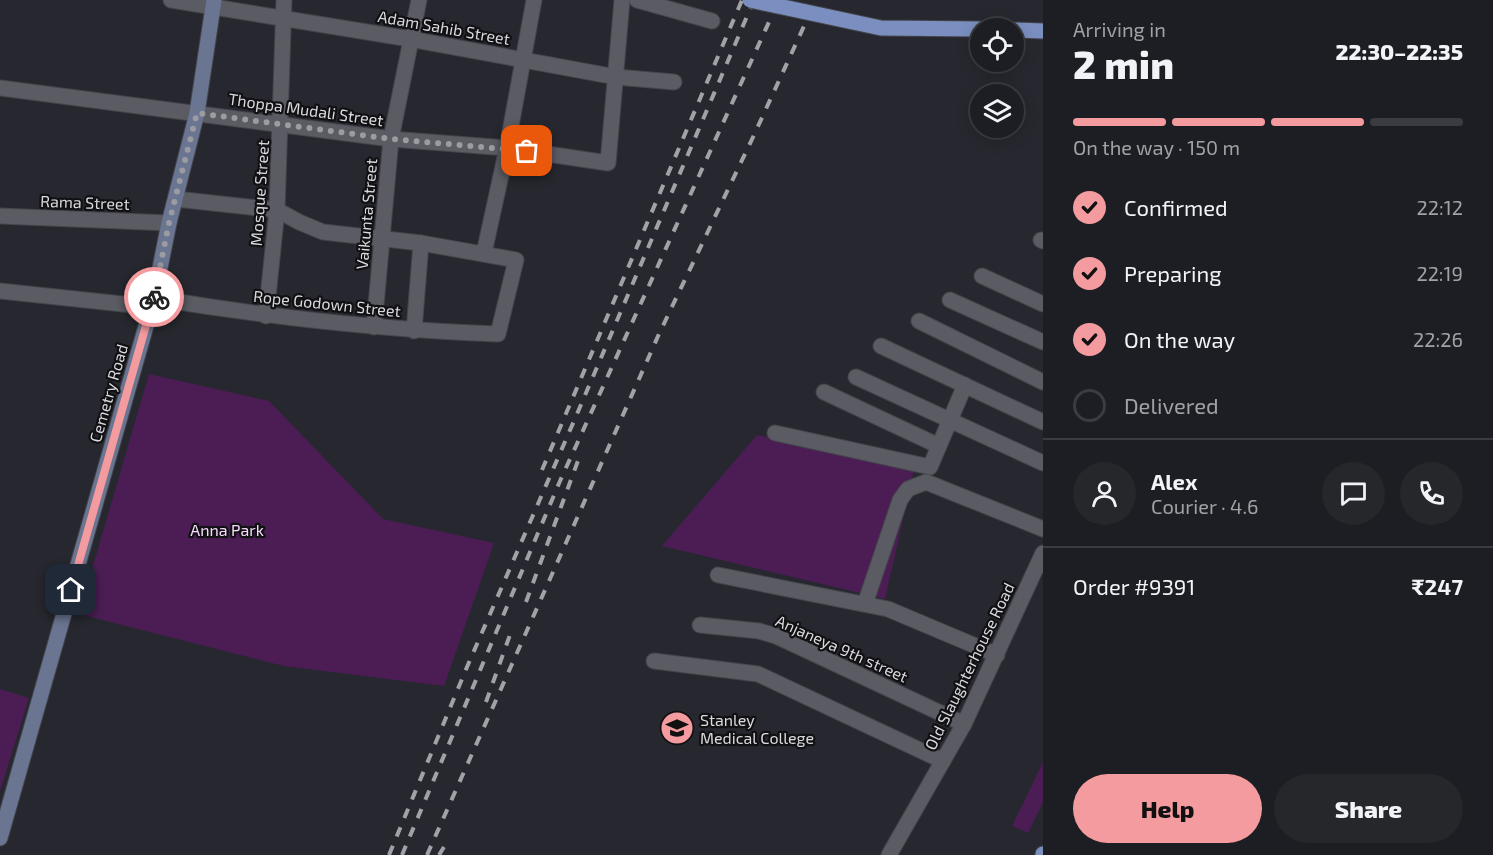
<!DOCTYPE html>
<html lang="en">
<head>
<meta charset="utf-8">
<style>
	:root { --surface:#1d1e23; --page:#25272b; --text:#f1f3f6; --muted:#a0a2a6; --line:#3b3c41; --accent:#f49b9f }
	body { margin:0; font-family:"Exo 2",sans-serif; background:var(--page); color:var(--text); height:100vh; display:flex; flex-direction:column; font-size:22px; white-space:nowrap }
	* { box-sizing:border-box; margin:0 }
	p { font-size:20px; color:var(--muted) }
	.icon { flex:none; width:33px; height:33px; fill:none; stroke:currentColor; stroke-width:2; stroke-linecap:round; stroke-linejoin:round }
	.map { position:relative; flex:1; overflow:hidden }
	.side { display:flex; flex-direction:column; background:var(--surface); width:450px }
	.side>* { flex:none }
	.buttons { position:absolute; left:970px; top:18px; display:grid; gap:12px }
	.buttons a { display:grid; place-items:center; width:54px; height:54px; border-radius:50%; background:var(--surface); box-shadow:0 3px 15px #0003,0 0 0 2px var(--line); font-size:30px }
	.pin { position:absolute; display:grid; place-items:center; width:51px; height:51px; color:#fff; margin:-26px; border-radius:12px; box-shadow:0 3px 9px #0006 }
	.courier { position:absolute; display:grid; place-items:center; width:60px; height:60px; margin:-30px; border:4px solid #f49b9f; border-radius:50%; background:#fff; color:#222; box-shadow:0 2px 8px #0007 }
	.summary em { font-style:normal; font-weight:800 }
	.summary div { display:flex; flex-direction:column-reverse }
	.summary { display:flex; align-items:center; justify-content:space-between; height:102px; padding:0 30px }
	h1 { font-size:39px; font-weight:800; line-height:45px }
	.bar { display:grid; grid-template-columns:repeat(4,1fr); gap:9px 6px; align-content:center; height:72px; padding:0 30px }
	.bar i { height:8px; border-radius:4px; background:var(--line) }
	.bar .active { background:var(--accent) }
	.bar p { grid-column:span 4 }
	.line { display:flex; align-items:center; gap:15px; padding:0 30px; border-top:2px solid var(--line) }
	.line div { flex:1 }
	.round { display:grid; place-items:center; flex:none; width:63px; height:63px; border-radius:32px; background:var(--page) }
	ol { padding:0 30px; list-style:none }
	li { display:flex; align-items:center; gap:18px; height:66px }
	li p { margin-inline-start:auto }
	li .icon { padding:6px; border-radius:50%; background:var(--accent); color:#111; stroke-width:4 }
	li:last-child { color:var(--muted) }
	li i { width:33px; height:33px; border:3px solid var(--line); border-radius:50% }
	.cta { display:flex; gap:12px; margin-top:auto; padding:12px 30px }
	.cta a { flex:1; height:69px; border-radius:36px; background:var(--accent); color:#111; font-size:24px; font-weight:800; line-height:69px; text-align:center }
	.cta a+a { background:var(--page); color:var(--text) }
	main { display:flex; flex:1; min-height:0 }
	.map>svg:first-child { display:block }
	.green { fill:#4b1d54 }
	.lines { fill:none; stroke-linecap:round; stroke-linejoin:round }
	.street-casing { stroke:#44444b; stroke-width:17 }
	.secondary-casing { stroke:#44444b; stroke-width:17 }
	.primary-casing { stroke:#44444b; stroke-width:17 }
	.street { stroke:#5a5b63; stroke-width:15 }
	.secondary { stroke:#6a7591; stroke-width:15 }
	.primary { stroke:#7a8fbf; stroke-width:15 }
	.rail { stroke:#a1a1a7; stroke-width:4; stroke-dasharray:10 10; stroke-linecap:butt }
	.primary-bridge-casing { stroke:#44444b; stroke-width:17; stroke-linecap:butt }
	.primary-bridge { stroke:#7a8fbf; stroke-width:15 }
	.done { stroke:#9b9ba1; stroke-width:6; stroke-dasharray:0 10.8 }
	.route { stroke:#f49b9f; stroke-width:8 }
	.labels { text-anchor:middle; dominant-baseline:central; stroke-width:4.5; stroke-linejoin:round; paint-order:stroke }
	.street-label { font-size:16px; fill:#d9d9de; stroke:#111114 }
	.park-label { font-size:16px; fill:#f6d9fb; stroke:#111114 }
	.poi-label { font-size:16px; fill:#d9d9de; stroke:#111114; text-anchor:start }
</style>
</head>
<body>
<main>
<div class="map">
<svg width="1043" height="855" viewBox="0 0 1043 855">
	<rect width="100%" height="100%" fill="#27282f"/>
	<g class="green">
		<path d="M149 374 269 401 383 519 494 543 444 686 284 666 79 614Z"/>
		<path d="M757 435 914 470 885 599 662 546Z"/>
		<path d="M0 689 29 698 0 791Z"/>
		<path d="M1043 762V802L1028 833 1012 826Z"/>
	</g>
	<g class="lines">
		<defs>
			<g id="street">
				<path d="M171 0 410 39 616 77 674 82"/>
				<path d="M637 0 712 21"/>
				<path d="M0 88 391 139 507 148 608 163 622 0"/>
				<path d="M0 216 169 223"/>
				<path d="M1041 240 1043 241"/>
				<path d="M484 253 507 148 534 0"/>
				<path d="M982 276 1043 304"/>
				<path d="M0 291 151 307"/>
				<path d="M154 298C268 317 382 330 498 334L516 260 421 243 323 232 299 222 277 210 176 199"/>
				<path d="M950 300 1043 342"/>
				<path d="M266 316 277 210 284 0"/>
				<path d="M919 321 1043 382"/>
				<path d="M374 327 391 139 419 0"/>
				<path d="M414 331 421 243"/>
				<path d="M881 346 1043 422"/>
				<path d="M856 377 1043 463"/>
				<path d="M824 392 939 446"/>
				<path d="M775 433 930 467 965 385"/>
				<path d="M718 575 888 609 997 655"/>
				<path d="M865 604 900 500 908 489 926 482 1043 529"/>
				<path d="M700 625 759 631 776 636 964 724"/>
				<path d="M654 661 758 674 943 761"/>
				<path d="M889 855 964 724 1043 553"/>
			</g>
			<path id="secondary" d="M0 838 154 298 169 223 197 113 214 0"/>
			<g id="primary">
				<path d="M1014 30 1043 31"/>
				<path d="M1043 855V854"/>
			</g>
		</defs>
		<use href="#street" class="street-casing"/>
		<use href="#secondary" class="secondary-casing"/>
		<use href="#primary" class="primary-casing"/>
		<use href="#street" class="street"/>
		<use href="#secondary" class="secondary"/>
		<use href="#primary" class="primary"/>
		<g class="rail">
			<path d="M542 470 742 0"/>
			<path d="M526 602 579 458"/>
			<path d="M486 702 511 632"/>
			<path d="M389 855 467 667 574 421 754 0"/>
			<path d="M402 855 560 481 779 0"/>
			<path d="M427 855 659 334 754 135 816 0"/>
			<path d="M439 855 444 847"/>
		</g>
		<defs>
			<path id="primary-bridge" d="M750 0 881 28 981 29"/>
		</defs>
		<use href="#primary-bridge" class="primary-bridge-casing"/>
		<use href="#primary-bridge" class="primary-bridge"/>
	</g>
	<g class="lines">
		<path class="done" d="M154 297 169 223 197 113 391 139 527 151"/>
		<path class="route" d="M71 590 154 297"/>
	</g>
	<defs>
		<symbol id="university-disc" viewBox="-11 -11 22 22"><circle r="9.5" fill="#f49b9f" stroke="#111114"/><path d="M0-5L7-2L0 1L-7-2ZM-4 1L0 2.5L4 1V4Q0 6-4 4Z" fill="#111"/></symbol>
	</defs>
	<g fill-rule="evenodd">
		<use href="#university-disc" x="658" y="709" width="38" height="38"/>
	</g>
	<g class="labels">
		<g class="street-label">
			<text transform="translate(444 27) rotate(10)">Adam Sahib Street</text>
			<text transform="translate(306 109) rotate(8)">Thoppa Mudali Street</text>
			<text transform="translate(259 193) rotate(-86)">Mosque Street</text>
			<text transform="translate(85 202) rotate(2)">Rama Street</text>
			<text transform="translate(366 214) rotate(-85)">Vaikunta Street</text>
			<text transform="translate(327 303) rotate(6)">Rope Godown Street</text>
			<text transform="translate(108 393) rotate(-74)">Cemetry Road</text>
			<text transform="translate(842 648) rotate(24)">Anjaneya 9th street</text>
			<text transform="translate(969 666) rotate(-64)">Old Slaughterhouse Road</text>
		</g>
		<g class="park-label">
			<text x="227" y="529">Anna Park</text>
		</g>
		<g class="poi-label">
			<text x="700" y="719">Stanley<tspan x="700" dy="18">Medical College</tspan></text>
		</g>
	</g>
</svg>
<div class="buttons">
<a><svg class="icon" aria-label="locate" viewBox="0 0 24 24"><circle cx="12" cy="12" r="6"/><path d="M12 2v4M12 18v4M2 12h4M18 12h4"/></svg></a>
<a><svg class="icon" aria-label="layers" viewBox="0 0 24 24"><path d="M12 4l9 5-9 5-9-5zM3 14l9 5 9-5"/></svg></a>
</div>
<div class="pin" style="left:527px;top:151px;background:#ea580c"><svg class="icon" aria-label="bag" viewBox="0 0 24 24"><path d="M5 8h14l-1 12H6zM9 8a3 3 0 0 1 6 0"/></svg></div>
<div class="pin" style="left:71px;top:590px;background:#1f2937"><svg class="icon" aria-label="home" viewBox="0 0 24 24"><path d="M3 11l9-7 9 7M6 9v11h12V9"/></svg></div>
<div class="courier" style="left:154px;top:297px"><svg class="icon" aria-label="bike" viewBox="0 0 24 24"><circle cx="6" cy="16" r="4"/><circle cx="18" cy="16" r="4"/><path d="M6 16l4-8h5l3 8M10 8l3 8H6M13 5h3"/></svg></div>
</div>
<section class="side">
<div class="summary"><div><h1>2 min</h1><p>Arriving in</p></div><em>22:30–22:35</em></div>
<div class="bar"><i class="active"></i><i class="active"></i><i class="active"></i><i></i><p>On the way · 150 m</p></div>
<ol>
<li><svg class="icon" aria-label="check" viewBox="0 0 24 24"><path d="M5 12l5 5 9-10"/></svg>Confirmed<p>22:12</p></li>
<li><svg class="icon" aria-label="check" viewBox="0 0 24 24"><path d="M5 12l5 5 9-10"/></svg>Preparing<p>22:19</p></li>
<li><svg class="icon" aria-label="check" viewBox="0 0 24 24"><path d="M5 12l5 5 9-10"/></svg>On the way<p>22:26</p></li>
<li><i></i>Delivered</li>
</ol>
<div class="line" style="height:108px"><a class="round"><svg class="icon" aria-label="person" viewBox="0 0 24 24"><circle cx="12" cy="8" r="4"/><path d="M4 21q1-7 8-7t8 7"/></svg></a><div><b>Alex</b><p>Courier · 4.6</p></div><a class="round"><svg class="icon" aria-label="chat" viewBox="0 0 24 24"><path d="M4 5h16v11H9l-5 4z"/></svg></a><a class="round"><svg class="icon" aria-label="phone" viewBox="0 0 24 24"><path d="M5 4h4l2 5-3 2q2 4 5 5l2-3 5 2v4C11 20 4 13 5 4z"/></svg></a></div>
<div class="line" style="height:78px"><div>Order #9391</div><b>₹247</b></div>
<div class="cta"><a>Help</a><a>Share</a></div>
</section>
</main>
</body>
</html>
